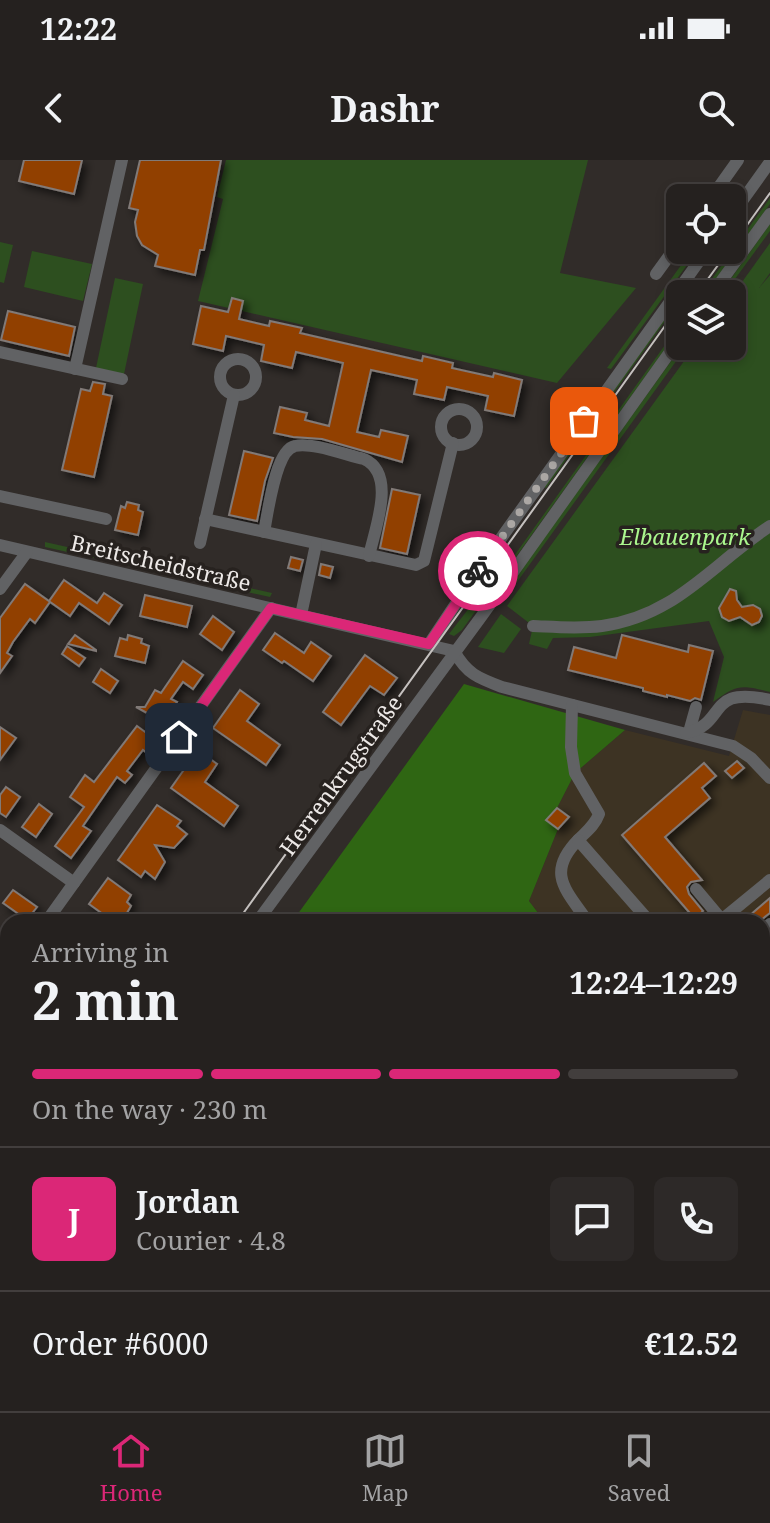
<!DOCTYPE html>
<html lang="en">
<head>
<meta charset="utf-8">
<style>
	:root { --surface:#25211f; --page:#2d2928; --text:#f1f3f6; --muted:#a3a3a4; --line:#423e3d; --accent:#db2777 }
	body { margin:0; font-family:"Noto Serif",serif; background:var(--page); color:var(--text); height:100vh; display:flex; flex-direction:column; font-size:30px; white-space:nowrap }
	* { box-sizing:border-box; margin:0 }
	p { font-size:26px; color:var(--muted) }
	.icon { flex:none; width:44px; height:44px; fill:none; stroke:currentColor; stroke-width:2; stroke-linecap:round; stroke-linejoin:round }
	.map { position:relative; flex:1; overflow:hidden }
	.drawer { position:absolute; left:0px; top:754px; width:770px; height:498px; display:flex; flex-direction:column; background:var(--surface); border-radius:24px 24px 0 0; box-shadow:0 4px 12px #0003,0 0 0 2px var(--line) }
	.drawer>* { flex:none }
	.fabs { position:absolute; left:666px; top:24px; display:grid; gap:16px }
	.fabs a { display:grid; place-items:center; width:80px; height:80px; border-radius:12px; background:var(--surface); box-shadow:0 4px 12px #0003,0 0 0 2px var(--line); font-size:40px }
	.pin { position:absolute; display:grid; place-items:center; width:68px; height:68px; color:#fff; margin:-34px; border-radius:16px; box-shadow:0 4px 12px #0006 }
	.courier { position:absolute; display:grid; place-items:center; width:80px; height:80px; margin:-40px; border:6px solid #db2777; border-radius:50%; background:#fff; color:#222; box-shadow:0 2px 10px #0007 }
	.head em { font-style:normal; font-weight:700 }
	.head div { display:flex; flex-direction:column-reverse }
	.head { display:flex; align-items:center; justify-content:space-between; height:136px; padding:0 32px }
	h1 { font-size:52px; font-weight:700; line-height:60px }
	.bar { display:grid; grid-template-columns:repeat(4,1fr); gap:12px 8px; align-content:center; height:96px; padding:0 32px }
	.bar i { height:10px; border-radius:6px; background:var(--line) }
	.bar .active { background:var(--accent) }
	.bar p { grid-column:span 4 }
	.line { display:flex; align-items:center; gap:20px; padding:0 32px; border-top:2px solid var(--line) }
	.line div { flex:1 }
	.round { display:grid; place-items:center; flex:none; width:84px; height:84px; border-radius:12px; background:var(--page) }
	.status { display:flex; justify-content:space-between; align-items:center; height:56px; padding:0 40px; background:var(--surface); direction:ltr }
	.status svg { height:22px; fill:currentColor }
	header { display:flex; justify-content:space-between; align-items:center; height:104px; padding:0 32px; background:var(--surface); font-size:36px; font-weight:700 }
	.menu { display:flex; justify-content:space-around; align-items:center; height:112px; border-top:2px solid var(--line); background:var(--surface); font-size:22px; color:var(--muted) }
	.menu a { display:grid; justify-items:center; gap:4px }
	.menu .active { color:var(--accent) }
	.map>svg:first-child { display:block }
	.industrial { fill:#3d3323 }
	.green { fill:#2d4f1f }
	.forest { fill:#2f6613 }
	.building { fill:#913f06; stroke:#817a77; stroke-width:2; filter:url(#shadow) }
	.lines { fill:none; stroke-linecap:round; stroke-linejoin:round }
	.minor { stroke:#616264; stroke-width:12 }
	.tram { stroke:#c5c1bf; stroke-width:2 }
	.rail { stroke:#c5c1bf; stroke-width:4; stroke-dasharray:12 6; stroke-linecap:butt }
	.done { stroke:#aba7a4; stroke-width:8; stroke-dasharray:0 14.4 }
	.route { stroke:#db2777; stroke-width:10 }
	.labels { text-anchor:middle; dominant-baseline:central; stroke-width:7; stroke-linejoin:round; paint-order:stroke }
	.park-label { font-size:22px; font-style:italic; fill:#abf78e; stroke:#27221f }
	.street-label { font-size:22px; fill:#ede9e7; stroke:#27221f }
</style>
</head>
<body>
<div class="status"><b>12:22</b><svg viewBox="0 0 49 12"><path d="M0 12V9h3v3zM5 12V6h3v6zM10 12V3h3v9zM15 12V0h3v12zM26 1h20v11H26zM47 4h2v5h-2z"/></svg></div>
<header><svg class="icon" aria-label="back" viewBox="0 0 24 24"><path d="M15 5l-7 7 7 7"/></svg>Dashr<svg class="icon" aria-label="search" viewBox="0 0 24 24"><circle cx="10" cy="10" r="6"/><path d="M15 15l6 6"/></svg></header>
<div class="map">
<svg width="770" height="1251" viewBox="0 0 770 1251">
	<defs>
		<filter id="shadow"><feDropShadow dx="4.5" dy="4.5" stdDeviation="4" flood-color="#0009"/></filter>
	</defs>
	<rect width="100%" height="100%" fill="#312c29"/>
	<path class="industrial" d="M743 550 770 555V878L762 877V762H545L529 741 558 669 568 657 557 648 575 613 625 570 729 596Z"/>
	<g class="green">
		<path d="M226 0H588L560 113 636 128 557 223 198 141 223 39 217 37Z"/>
		<path d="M770 38V44L705 134H701Z"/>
		<path d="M770 64V71L724 134H720Z"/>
		<path d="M0 82 13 85 4 123 0 122Z"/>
		<path d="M770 83V113L759 128 770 115V532C741 525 738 524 713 542L724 497 709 461 590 477 553 478 547 489 529 484 533 466 507 446 695 186H732V136Z"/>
		<path d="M692 90H698L611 209 607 208Z"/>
		<path d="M32 91 92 104 83 141 24 127Z"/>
		<path d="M115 118 143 124 124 214 96 208Z"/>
		<path d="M680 136V140L546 328 543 326Z"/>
		<path d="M680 164V168L498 422 493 418 514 396Z"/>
		<path d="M682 186H687L512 429H507Z"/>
		<path d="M45 382 272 433 270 437 45 387Z"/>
		<path d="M487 425 492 428 462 470 454 476 449 474Z"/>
		<path d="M501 454 521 469 504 493 478 487Z"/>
		<path d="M770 1194V1251H708L715 1244H762V1201Z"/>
		<path d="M0 1211 8 1219V1244H34L41 1251H0Z"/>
	</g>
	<g class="forest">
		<path d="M464 524 625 570 575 613 557 648 546 660 558 669 529 741 545 762H292Z"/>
		<path d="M762 877 770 878V1194L762 1201Z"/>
		<path d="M89 1244H715L708 1251H96Z"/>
	</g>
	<g class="building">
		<path d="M24 0H82L74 34 19 21Z"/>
		<path d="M140 0H221L204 90H200L195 115 155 106 158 95 142 85 137 76 135 62 138 50 129 48Z"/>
		<path d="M232 138 243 141 239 159 269 166 270 161 302 168 300 173 422 201 423 196 453 203 452 208 493 217 494 213 522 220 514 256 485 250 488 236 447 227 444 240 414 234 417 220 371 210 357 272 379 277 381 270 408 276 402 302 322 279 293 277 274 273 280 247 307 253 305 260 329 266 343 203 296 192 292 208 261 201 264 185 226 176 223 191 193 184 201 146 228 152Z"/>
		<path d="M8 151 75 167 69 196 1 180Z"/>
		<path d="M93 222 105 224 103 234 112 236 94 317 62 310 81 229 90 231Z"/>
		<path d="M244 291 273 298 265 321 257 361 229 355Z"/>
		<path d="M392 329 420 335 407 394 380 388Z"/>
		<path d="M127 342 139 345 138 350 143 352 138 375 115 370 121 346 125 348Z"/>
		<path d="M291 397 303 400 300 411 288 408Z"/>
		<path d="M321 404 333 407 330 418 319 415Z"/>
		<path d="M64 420 97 443 104 433 122 445 109 464 79 443 70 456 50 442 35 463 30 459 13 482 7 493 12 496 0 513V458L25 424 49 441Z"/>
		<path d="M730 429 736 431 737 440 742 447 753 445 760 449 762 456 759 462 752 465 740 457 729 461 722 457 719 448Z"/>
		<path d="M145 435 192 446 187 467 140 456Z"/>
		<path d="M213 456 234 472 222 490 200 474Z"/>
		<path d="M275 473 304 493 311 482 331 496 313 521 284 501 282 503 263 490Z"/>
		<path d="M75 475 96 490V491L68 484Z"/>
		<path d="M128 475 142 479 141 483 149 486 145 503 115 496 120 478 127 480Z"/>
		<path d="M622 475 688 492 689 485 713 491 701 540 695 538 690 541 667 535V537L643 531V528L568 510 574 487 616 498Z"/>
		<path d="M67 486 85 498 79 506 62 494Z"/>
		<path d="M365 495 397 518 384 535 370 526 341 565 323 552Z"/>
		<path d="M183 501 203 515 193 529 183 522 171 539 177 542 165 563 136 547H145L155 530 161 533Z"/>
		<path d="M101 509 118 521 110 533 93 522Z"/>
		<path d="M240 530 259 544 247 561 280 585 266 605 213 568Z"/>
		<path d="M137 566 156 580 147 593 143 590 127 611 132 615 125 623 117 617 83 666 91 671 71 698 55 686 84 647 70 637 85 615 94 622Z"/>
		<path d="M0 567 16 578 0 600Z"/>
		<path d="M198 590 217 604 205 622 238 646 224 666 171 628Z"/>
		<path d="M737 601 744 608 732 618 725 611Z"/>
		<path d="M704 603 716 616 702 628 710 638 665 677 702 720 691 722 687 727 689 734 703 751 695 759 622 675Z"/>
		<path d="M6 627 20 637 6 657 0 653V635Z"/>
		<path d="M39 644 52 654 36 677 22 667Z"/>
		<path d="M157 645 181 661 177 666 187 674 174 688 155 685 165 702 155 719 145 711 141 717 118 700Z"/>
		<path d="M557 648 569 657 558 669 546 660Z"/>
		<path d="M108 718 131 735 127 742 131 746 124 758 119 755 114 762 89 744Z"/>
		<path d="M13 730 37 747 27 760 3 743Z"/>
		<path d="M770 738V753L766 756 759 762H742Z"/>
	</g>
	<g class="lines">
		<g class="minor">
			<path d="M714 33 730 38"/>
			<path d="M711 38 738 0"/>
			<path d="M732 55 770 2"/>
			<path d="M656 114 680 81"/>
			<path d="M712 134 770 54"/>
			<path d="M0 192 122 219"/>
			<circle cx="238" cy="217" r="18"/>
			<path d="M75 209 122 0"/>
			<circle cx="459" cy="267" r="18"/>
			<path d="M0 336 106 359"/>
			<path d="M205 359 416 405 424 401 453 283"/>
			<path d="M264 372C268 353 275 290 295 286 312 282 346 295 364 299 397 314 375 368 369 396"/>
			<path d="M200 383 234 235"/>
			<path d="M0 385 454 491"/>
			<path d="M0 429 27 392"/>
			<path d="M301 455 316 384"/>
			<path d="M533 466C556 467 579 469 602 466 676 456 712 404 770 366"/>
			<path d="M429 484 479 409 707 90"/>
			<path d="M454 491C467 514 478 518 502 527L733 586 751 598 770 618"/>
			<path d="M572 545 571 587 575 613 599 654C595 665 587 671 579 679 545 713 566 730 588 762"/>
			<path d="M689 572 696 547"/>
			<path d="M686 573C728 564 705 525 770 540"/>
			<path d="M0 670 74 723"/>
			<path d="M578 680 650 762"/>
			<path d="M696 729 722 760"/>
			<path d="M46 762 271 448"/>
			<path d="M257 762 481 457 680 178"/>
			<path d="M719 762 770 720"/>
			<path d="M762 771 770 764"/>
			<path d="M0 826 8 815"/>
			<path d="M0 909 8 915"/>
			<path d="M0 1116 8 1105"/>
		</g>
		<g class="tram">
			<path d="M732 86 770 33"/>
			<path d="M697 134 729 90"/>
			<path d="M237 762 680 145"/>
			<path d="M0 1090 8 1079"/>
		</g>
		<g class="rail">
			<path d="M0 1174 8 1182"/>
			<path d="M71 1244 77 1251"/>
		</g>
	</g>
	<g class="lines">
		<path class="done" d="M478 411 584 261"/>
		<path class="route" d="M179 577 271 448 429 484 478 411"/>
	</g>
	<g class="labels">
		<g class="park-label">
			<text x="685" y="376">Elbauenpark</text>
		</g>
		<g class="street-label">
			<text transform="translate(161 402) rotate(13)">Breitscheidstraße</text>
			<text transform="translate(340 615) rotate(-54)">Herrenkrugstraße</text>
		</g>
	</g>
</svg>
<div class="fabs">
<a><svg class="icon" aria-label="locate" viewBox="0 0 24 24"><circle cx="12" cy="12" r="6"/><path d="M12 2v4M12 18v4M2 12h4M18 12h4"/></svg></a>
<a><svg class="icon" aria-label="layers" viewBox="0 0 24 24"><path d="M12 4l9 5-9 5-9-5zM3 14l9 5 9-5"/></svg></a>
</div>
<div class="pin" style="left:584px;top:261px;background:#ea580c"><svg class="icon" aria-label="bag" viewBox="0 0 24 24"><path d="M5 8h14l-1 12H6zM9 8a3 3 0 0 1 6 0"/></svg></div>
<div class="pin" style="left:179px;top:577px;background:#1f2937"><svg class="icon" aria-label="home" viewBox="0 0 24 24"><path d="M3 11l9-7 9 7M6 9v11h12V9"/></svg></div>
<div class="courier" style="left:478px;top:411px"><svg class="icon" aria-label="bike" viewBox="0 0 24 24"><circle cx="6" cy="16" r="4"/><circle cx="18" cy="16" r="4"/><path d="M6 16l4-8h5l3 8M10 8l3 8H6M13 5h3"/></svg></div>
<section class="drawer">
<div class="head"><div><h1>2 min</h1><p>Arriving in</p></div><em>12:24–12:29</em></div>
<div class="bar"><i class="active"></i><i class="active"></i><i class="active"></i><i></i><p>On the way · 230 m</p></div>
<div class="line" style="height:144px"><b class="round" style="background:var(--accent);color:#fff">J</b><div><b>Jordan</b><p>Courier · 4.8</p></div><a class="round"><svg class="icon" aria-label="chat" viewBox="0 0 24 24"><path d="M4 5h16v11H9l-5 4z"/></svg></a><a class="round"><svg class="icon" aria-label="phone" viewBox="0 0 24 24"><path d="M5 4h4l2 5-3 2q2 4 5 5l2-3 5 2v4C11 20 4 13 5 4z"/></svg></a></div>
<div class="line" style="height:104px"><div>Order #6000</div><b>€12.52</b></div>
</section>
</div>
<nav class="menu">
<a class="active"><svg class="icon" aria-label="home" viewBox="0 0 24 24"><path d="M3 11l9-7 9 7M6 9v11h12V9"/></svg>Home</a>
<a><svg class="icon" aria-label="map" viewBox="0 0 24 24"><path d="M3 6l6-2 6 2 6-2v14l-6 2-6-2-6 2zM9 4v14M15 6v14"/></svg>Map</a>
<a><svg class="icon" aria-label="saved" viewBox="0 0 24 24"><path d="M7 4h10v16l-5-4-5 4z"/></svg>Saved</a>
</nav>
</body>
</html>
